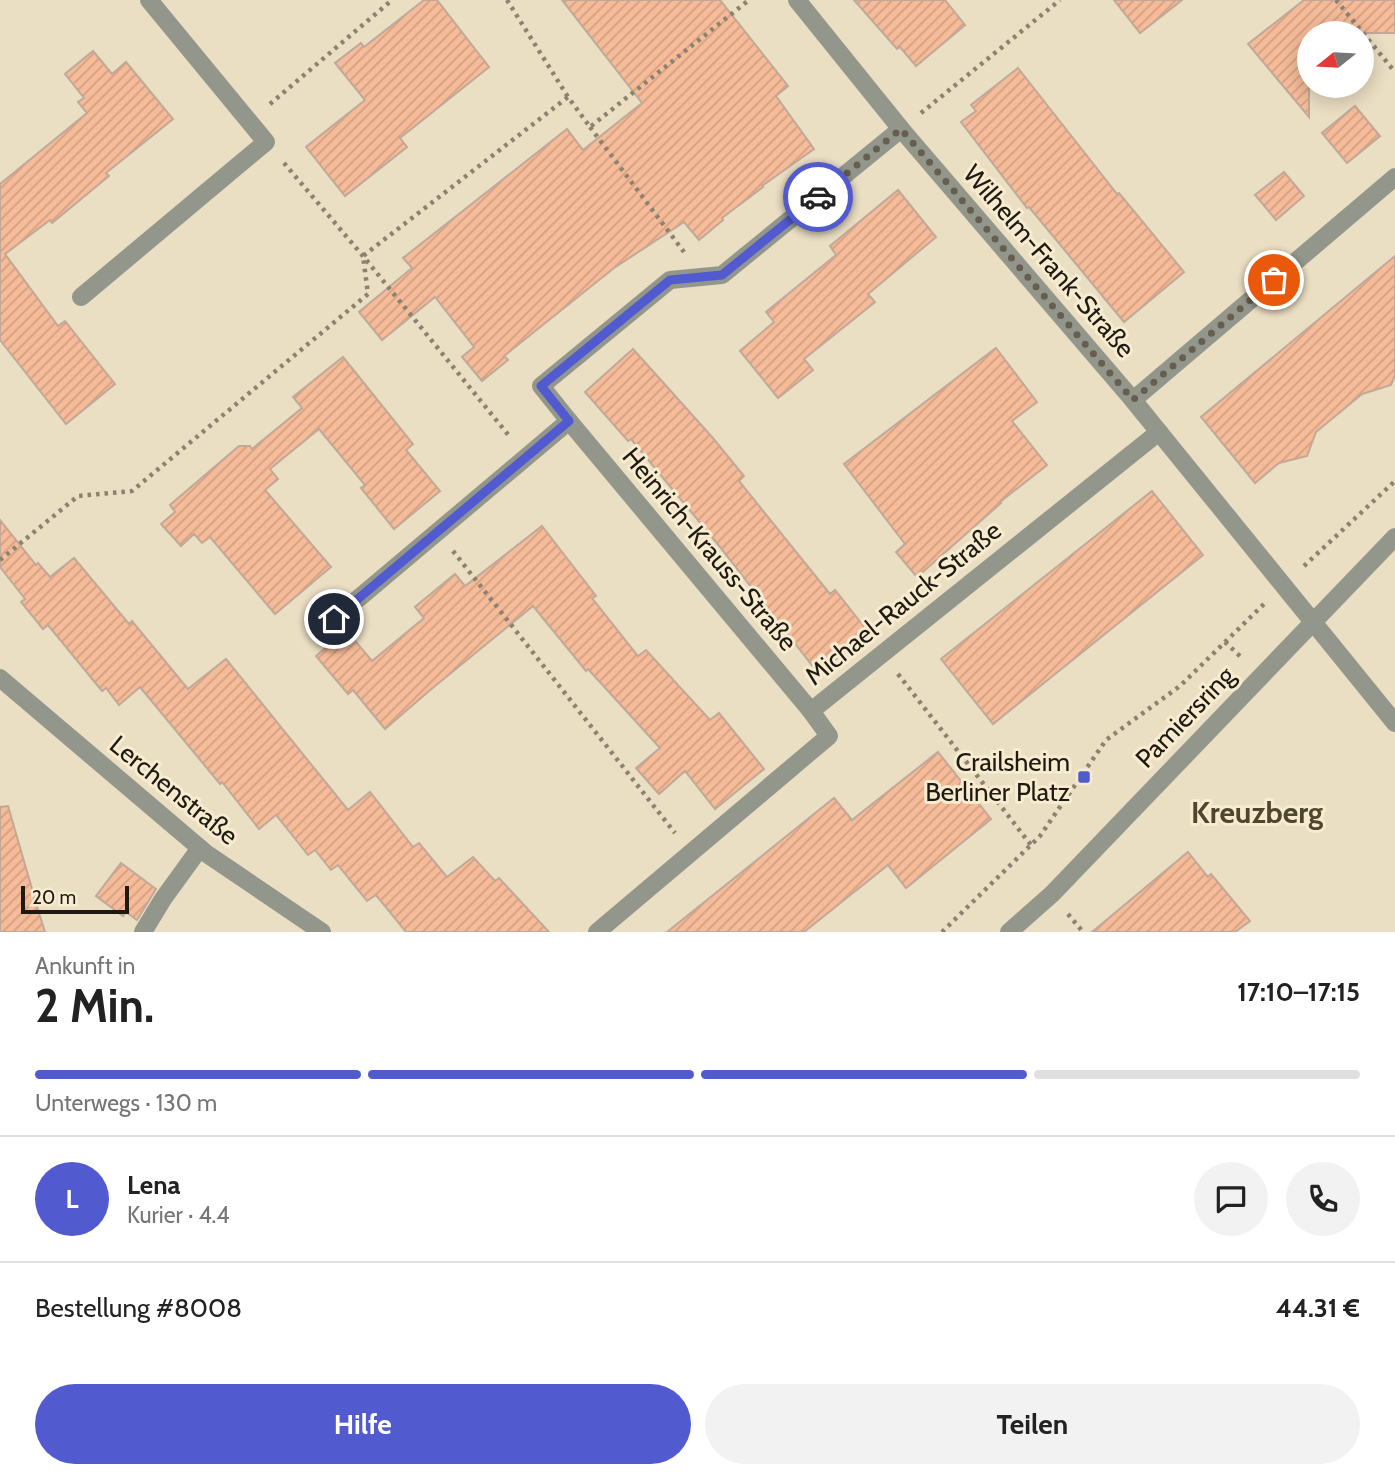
<!DOCTYPE html>
<html lang="de">
<head>
<meta charset="utf-8">
<style>
	:root { --surface:#fff; --page:#f2f2f2; --text:#222; --muted:#767676; --line:#e0e0e0; --accent:#525ad0 }
	body { margin:0; font-family:Cabin,sans-serif; background:var(--page); color:var(--text); height:100vh; display:flex; flex-direction:column; font-size:26px; white-space:nowrap }
	* { box-sizing:border-box; margin:0 }
	p { font-size:23px; color:var(--muted) }
	.icon { flex:none; width:38px; height:38px; fill:none; stroke:currentColor; stroke-width:2; stroke-linecap:round; stroke-linejoin:round }
	.map { position:relative; height:932px; overflow:hidden }
	.panel { display:flex; flex-direction:column; background:var(--surface); flex:1 }
	.panel>* { flex:none }
	.needle { width:46px; rotate:252deg }
	.fabs { position:absolute; left:1297px; top:21px; display:grid; gap:14px }
	.fabs a { display:grid; place-items:center; width:77px; height:77px; border-radius:50%; background:var(--surface); box-shadow:0 4px 18px #0003; font-size:35px }
	.scale { position:absolute; left:21px; bottom:18px; width:108px; box-sizing:border-box; padding-left:7px; border:4px solid #1f1a11; border-top:0; font-size:19px; line-height:24px; white-space:nowrap; color:#1f1a11; -webkit-text-stroke:5px #f7ebd0; paint-order:stroke }
	.pin { position:absolute; display:grid; place-items:center; width:60px; height:60px; color:#fff; margin:-30px; border:4px solid #fff; border-radius:50%; box-shadow:0 2px 7px #0007 }
	.courier { position:absolute; display:grid; place-items:center; width:70px; height:70px; margin:-35px; border:5px solid #525ad0; border-radius:50%; background:#fff; color:#222; box-shadow:0 2px 9px #0007 }
	.summary em { font-style:normal; font-weight:800 }
	.summary div { display:flex; flex-direction:column-reverse }
	.summary { display:flex; align-items:center; justify-content:space-between; height:119px; padding:0 35px }
	h1 { font-size:46px; font-weight:800; line-height:52px }
	.bar { display:grid; grid-template-columns:repeat(4,1fr); gap:10px 7px; align-content:center; height:84px; padding:0 35px }
	.bar i { height:9px; border-radius:5px; background:var(--line) }
	.bar .selected { background:var(--accent) }
	.bar p { grid-column:span 4 }
	.line { display:flex; align-items:center; gap:18px; padding:0 35px; border-top:2px solid var(--line) }
	.line div { flex:1 }
	.round { display:grid; place-items:center; flex:none; width:74px; height:74px; border-radius:37px; background:var(--page) }
	.cta { display:flex; gap:14px; margin-top:auto; padding:14px 35px }
	.cta a { flex:1; height:80px; border-radius:42px; background:var(--accent); color:#fff; font-size:28px; font-weight:800; line-height:80px; text-align:center }
	.cta a+a { background:var(--page); color:var(--text) }
	.map>svg:first-child { display:block }
	.building { fill:url(#building-hatch); stroke:#c2a899; stroke-width:2 }
	.lines { fill:none; stroke-linecap:round; stroke-linejoin:round }
	.path { stroke:#8b8370; stroke-width:4.5; stroke-dasharray:3.5 5; stroke-linecap:butt }
	.minor { stroke:#93978b; stroke-width:18 }
	.done { stroke:#665f4f; stroke-width:7; stroke-dasharray:0 12.6 }
	.route { stroke:#525ad0; stroke-width:9 }
	.poi-dot { fill:#525ad0; stroke:#f7ebd0; stroke-width:2.5 }
	.labels { text-anchor:middle; dominant-baseline:central; stroke-width:6; stroke-linejoin:round; paint-order:stroke }
	.street-label { font-size:26px; fill:#1f1a11; stroke:#f7ebd0 }
	.poi-label { font-size:26px; fill:#1f1a11; stroke:#f7ebd0; text-anchor:end }
	.quarter-label { font-size:30px; font-weight:bold; fill:#50452f; stroke:#f7ebd0 }
</style>
</head>
<body>
<div class="map">
<svg width="1395" height="932" viewBox="0 0 1395 932">
	<defs>
		<pattern id="building-hatch" width="6" height="6" patternUnits="userSpaceOnUse" patternTransform="scale(1.75)"><rect width="6" height="6" fill="#f6bb98"/><path d="M-1 1l2-2M0 6l6-6M5 7l2-2" fill="none" stroke="#d2a082"/></pattern>
	</defs>
	<rect width="100%" height="100%" fill="#eadec3"/>
	<g class="building">
		<path d="M424 0H437L489 67 400 138 407 147 345 196 306 147 365 100 335 63 361 43 364 47Z"/>
		<path d="M562 0H720L788 86 776 96 814 149 762 186 763 187 722 218 723 220 699 240 684 222 614 268 504 356 508 360 482 381 462 357 474 347 435 297 382 340 359 312 412 268 403 258 567 129 583 150 642 103Z"/>
		<path d="M854 0H945L965 25 916 66 900 47 897 49Z"/>
		<path d="M1114 0H1182L1140 33Z"/>
		<path d="M1304 0H1395V33H1309V117L1248 44Z"/>
		<path d="M93 51 112 74 126 62 173 119 106 173 109 176 52 223 50 220 5 254 58 326 65 321 115 384 66 424 0 340V184L87 113 78 102 84 98 65 74Z"/>
		<path d="M1018 68 1117 194 1119 193 1184 272 1124 322 1029 207 1027 208 961 122 976 111 971 105Z"/>
		<path d="M1355 106 1380 136 1347 163 1322 133Z"/>
		<path d="M1284 172 1304 196 1276 220 1255 195Z"/>
		<path d="M898 190 936 237 868 294 875 302 804 359 813 370 778 398 740 351 774 322 766 312 836 255 830 246Z"/>
		<path d="M1395 256V375L1391 385 1362 394 1316 432 1307 456 1279 463 1255 483 1201 417Z"/>
		<path d="M996 348 1037 402 1012 421 1047 465 1000 502 1001 503 917 577 896 552 905 544 844 464Z"/>
		<path d="M633 349 712 437 744 476 739 481 830 594 835 590 869 633 818 673 720 547 631 439 628 441 585 392Z"/>
		<path d="M343 357 413 444 406 450 440 491 394 529 361 488 365 485 319 429 270 469 278 479 265 490 331 567 275 614 210 537 202 543 194 534 181 546 161 524 175 512 170 505 239 446H250L252 449 302 408 293 397Z"/>
		<path d="M1152 491 1203 555 993 724 941 659Z"/>
		<path d="M0 520 36 565 38 563 50 577 74 558 129 624 132 621 188 689 226 659 348 810 370 792 413 847 419 843 447 877 473 857 495 881 499 878 549 932H406L376 895 367 901 338 865 331 870 315 850 308 855 276 815 259 829 222 782 220 784 140 687 119 705 106 688 102 691 48 625 43 629 21 602 25 599 0 567Z"/>
		<path d="M542 526 596 596 592 598 638 656 646 650 710 720 719 713 764 769 715 809 685 771 659 794 636 768 660 748 588 669 586 671 533 606 429 691 385 729 353 690 348 694 316 656 346 630 372 661 424 618 415 607 455 574 465 586Z"/>
		<path d="M938 752 991 819 906 888 888 865 804 932H667L834 798 852 820Z"/>
		<path d="M8 806 39 913 45 932H0V807Z"/>
		<path d="M1188 852 1208 877 1211 874 1250 921 1235 932H1092Z"/>
		<path d="M121 863 156 889 137 920 126 912 123 916 96 896Z"/>
	</g>
	<g class="lines">
		<g class="path">
			<path d="M507 0 568 97"/>
			<path d="M1336 0 1395 72"/>
			<path d="M270 104 392 0"/>
			<path d="M921 113 1060 0"/>
			<path d="M590 127 684 252"/>
			<path d="M284 163 363 256 510 437"/>
			<path d="M453 551 675 833"/>
			<path d="M0 560 78 496 132 491 368 294 363 256 568 97 590 127 749 0"/>
			<path d="M1304 566 1395 481"/>
			<path d="M1225 642 1242 658"/>
			<path d="M898 674 1031 845"/>
			<path d="M1068 914 1083 932"/>
			<path d="M942 932 1040 836 1106 740 1180 686 1264 604"/>
		</g>
		<g class="minor">
			<path d="M797 0 901 129 1133 400 1395 723"/>
			<path d="M81 297 266 142 149 0"/>
			<path d="M1133 400 1395 177"/>
			<path d="M569 421 811 711"/>
			<path d="M334 619 569 421 541 386 670 280 722 275 901 129"/>
			<path d="M0 678 207 854 322 932"/>
			<path d="M143 932 163 899 200 848"/>
			<path d="M597 932 829 736 811 711 1159 432"/>
			<path d="M1009 932 1052 894 1395 537"/>
		</g>
	</g>
	<g class="lines">
		<path class="done" d="M818 197 901 129 1133 400 1274 280"/>
		<path class="route" d="M334 619 569 421 541 386 670 280 722 275 818 197"/>
	</g>
	<rect class="poi-dot" x="1077" y="770" width="14" height="14" rx="3.5"/>
	<g class="labels">
		<g class="street-label">
			<text transform="translate(1049 261) rotate(49)">Wilhelm-Frank-Straße</text>
			<text transform="translate(710 549) rotate(50)">Heinrich-Krauss-Straße</text>
			<text transform="translate(903 603) rotate(-39)">Michael-Rauck-Straße</text>
			<text transform="translate(1185 717) rotate(-46)">Pamiersring</text>
			<text transform="translate(174 790) rotate(39)">Lerchenstraße</text>
		</g>
		<g class="poi-label">
			<text x="1070" y="762">Crailsheim<tspan x="1070" dy="30">Berliner Platz</tspan></text>
		</g>
		<g class="quarter-label">
			<text x="1257" y="812">Kreuzberg</text>
		</g>
	</g>
</svg>
<div class="fabs">
<a><svg class="needle" viewBox="-14 -14 28 28"><path d="M0-13l5 13h-10z" fill="#e53935"/><path d="M0 13l5-13h-10z" fill="#767676"/></svg></a>
</div>
<div class="scale">20 m</div>
<div class="pin" style="left:1274px;top:280px;background:#ea580c"><svg class="icon" aria-label="bag" viewBox="0 0 24 24"><path d="M5 8h14l-1 12H6zM9 8a3 3 0 0 1 6 0"/></svg></div>
<div class="pin" style="left:334px;top:619px;background:#1f2937"><svg class="icon" aria-label="home" viewBox="0 0 24 24"><path d="M3 11l9-7 9 7M6 9v11h12V9"/></svg></div>
<div class="courier" style="left:818px;top:197px"><svg class="icon" aria-label="car" viewBox="0 0 24 24"><path d="M5 17H2v-5l4-1 3-4h7l3 4 3 1v5h-3M9 17h6M6 11h13"/><circle cx="7" cy="17" r="2"/><circle cx="17" cy="17" r="2"/></svg></div>
</div>
<section class="panel">
<div class="summary"><div><h1>2 Min.</h1><p>Ankunft in</p></div><em>17:10–17:15</em></div>
<div class="bar"><i class="selected"></i><i class="selected"></i><i class="selected"></i><i></i><p>Unterwegs · 130 m</p></div>
<div class="line" style="height:126px"><b class="round" style="background:var(--accent);color:#fff">L</b><div><b>Lena</b><p>Kurier · 4.4</p></div><a class="round"><svg class="icon" aria-label="chat" viewBox="0 0 24 24"><path d="M4 5h16v11H9l-5 4z"/></svg></a><a class="round"><svg class="icon" aria-label="phone" viewBox="0 0 24 24"><path d="M5 4h4l2 5-3 2q2 4 5 5l2-3 5 2v4C11 20 4 13 5 4z"/></svg></a></div>
<div class="line" style="height:91px"><div>Bestellung #8008</div><b>44.31 €</b></div>
<div class="cta"><a>Hilfe</a><a>Teilen</a></div>
</section>
</body>
</html>
